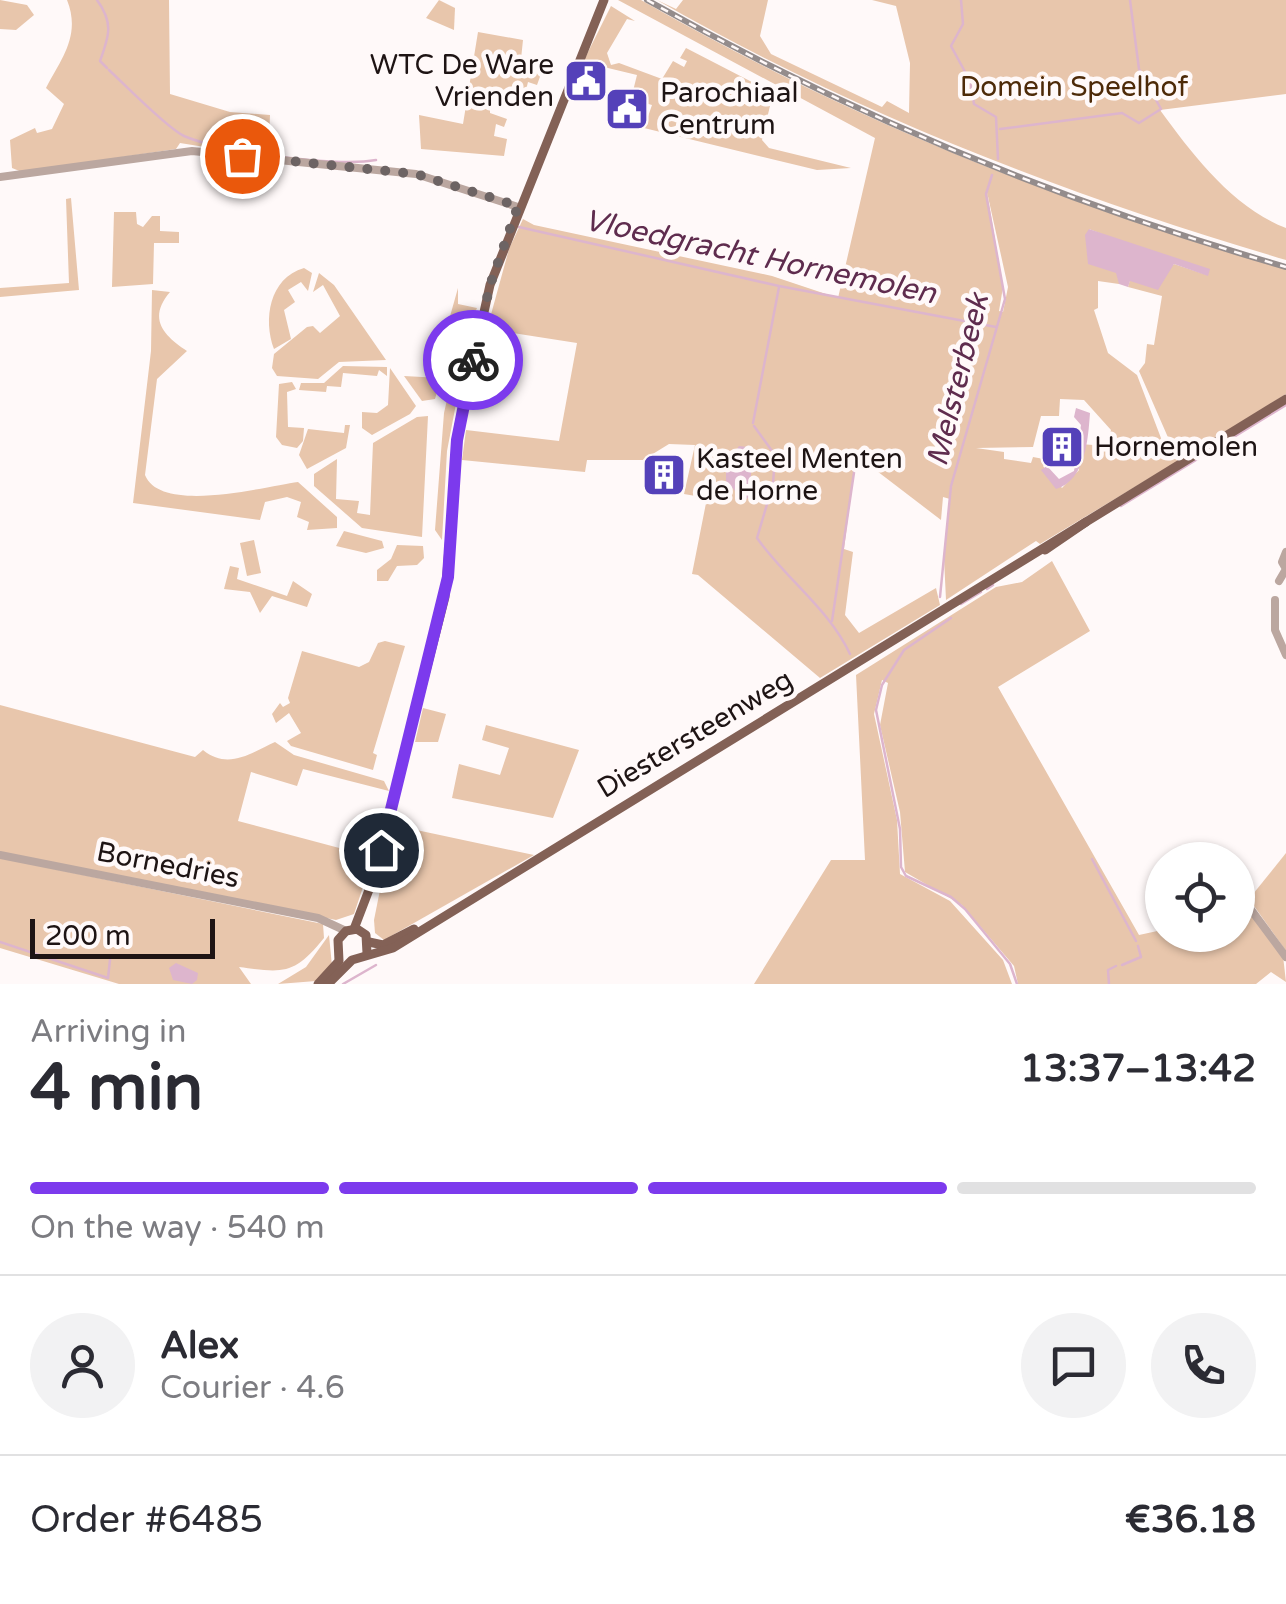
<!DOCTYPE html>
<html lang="en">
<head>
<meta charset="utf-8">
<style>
	:root { --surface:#fff; --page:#f2f2f3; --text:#2b2b33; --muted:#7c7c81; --line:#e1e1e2; --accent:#7c3aed }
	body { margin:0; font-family:"Varela Round",sans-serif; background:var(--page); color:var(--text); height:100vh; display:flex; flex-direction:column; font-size:38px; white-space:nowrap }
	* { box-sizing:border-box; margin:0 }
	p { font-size:32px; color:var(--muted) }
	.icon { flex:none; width:55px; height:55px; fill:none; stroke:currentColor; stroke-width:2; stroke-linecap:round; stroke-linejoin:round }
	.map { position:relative; height:984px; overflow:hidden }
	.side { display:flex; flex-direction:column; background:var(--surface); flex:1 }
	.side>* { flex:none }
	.tools { position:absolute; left:1145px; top:842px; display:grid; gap:20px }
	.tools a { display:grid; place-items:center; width:110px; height:110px; border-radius:50%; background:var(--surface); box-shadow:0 2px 8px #0004; font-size:50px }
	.scale { position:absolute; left:30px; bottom:25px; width:185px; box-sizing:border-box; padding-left:10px; border:5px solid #1e1414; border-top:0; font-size:28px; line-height:35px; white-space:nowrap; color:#1e1414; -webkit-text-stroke:8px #fff9f9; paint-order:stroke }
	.pin { position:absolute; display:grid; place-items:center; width:85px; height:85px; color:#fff; margin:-42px; border:5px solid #fff; border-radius:50%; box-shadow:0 2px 10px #0007 }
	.courier { position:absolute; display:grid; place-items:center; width:100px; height:100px; margin:-50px; border:8px solid #7c3aed; border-radius:50%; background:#fff; color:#222; box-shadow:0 2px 12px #0007 }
	.overview em { font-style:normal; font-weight:800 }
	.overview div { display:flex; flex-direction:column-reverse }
	.overview { display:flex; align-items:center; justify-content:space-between; height:170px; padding:0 30px }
	h1 { font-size:65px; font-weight:800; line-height:75px }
	.bar { display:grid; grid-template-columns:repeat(4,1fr); gap:15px 10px; align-content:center; height:120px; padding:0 30px }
	.bar i { height:12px; border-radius:8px; background:var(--line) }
	.bar .current { background:var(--accent) }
	.bar p { grid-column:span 4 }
	.line { display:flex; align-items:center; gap:25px; padding:0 30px; border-top:2px solid var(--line) }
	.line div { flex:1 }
	.round { display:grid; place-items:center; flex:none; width:105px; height:105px; border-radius:52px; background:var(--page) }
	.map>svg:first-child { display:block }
	.green { fill:#e8c6ac; fill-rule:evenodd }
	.water { fill:#ddb5cd }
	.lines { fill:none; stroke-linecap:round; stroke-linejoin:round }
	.stream { stroke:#ddb5cd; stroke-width:2.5 }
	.minor { stroke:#bba7a0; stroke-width:8 }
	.major { stroke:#836156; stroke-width:9 }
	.rail-casing { stroke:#948c8c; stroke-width:6 }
	.rail { stroke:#fff9f9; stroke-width:2.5; stroke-dasharray:8; stroke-linecap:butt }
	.done { stroke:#6d6464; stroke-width:10; stroke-dasharray:0 18 }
	.route { stroke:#7c3aed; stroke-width:12 }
	.labels { text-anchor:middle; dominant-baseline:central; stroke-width:9; stroke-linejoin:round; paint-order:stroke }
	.poi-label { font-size:28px; fill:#1e1414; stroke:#fff9f9; text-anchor:start }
	.park-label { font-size:28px; fill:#4d2a08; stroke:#fff9f9 }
	.street-label { font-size:28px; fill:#1e1414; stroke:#fff9f9 }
	.water-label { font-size:30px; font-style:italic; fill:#5f2c4e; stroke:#fff9f9 }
</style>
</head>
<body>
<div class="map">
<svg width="1286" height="984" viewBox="0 0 1286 984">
	<rect width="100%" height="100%" fill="#fff9f9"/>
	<g class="green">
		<path d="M0 0 27 5 34 15 16 30 0 29Z"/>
		<path d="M67 0H169L170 94 230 112 270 115 269 140 212 129 211 148 180 143 176 149 22 172 12 168 10 140 35 128 37 133 52 129 64 104 46 88C62 58 81 35 67 0Z"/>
		<path d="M439 0 455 8 454 30 426 18Z"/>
		<path d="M618 0H641C853 121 1053 200 1286 269V394L1199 448 1170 442 1139 371 1145 363 1147 344 1154 345 1162 296 1128 287 1130 280 1163 276 1174 264 1207 275 1089 229 1120 278 1119 284 1098 281V308L1094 310 1108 353 1137 375 1164 446 1188 455 1040 544 1036 541 946 600 944 558 950 499 943 497 941 520 856 455 844 549 853 552 845 615 859 633 936 588 940 605 820 678 698 575 692 574 707 498 684 494 695 445 669 444 643 460H587L585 472 462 460 466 430 559 441 577 343 487 329 509 249 523 219 534 225 772 276 838 298 875 138ZM987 192 1008 287 1003 312 999 311 1003 287ZM1060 399 1084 400 1111 430 1107 446 1080 444 1079 470 1062 488 1043 466 1049 460 1033 457 1031 463 1004 459V452L976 448 1033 447 1041 416H1059Z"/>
		<path d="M657 0 676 9 683 0H768L760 36 771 54 882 107 887 101 909 113 910 63 896 6 872 0H1286V94L1160 110C1193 155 1232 207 1286 228V260C1069 196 854 113 657 0Z"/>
		<path d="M611 6 635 21 627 19 607 53 611 65 619 63 662 79 673 61 684 67 687 61 680 58 686 48 773 93 762 140 769 148 851 168 817 170 644 128 652 105 631 99 637 75 583 62Z"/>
		<path d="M478 32 523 40 521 59 546 60 537 85 528 82 526 90 490 91V113L507 119 504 127 496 124 494 136 507 139 504 156 421 149 419 115 463 124Z"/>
		<path d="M71 198 79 290 0 297V288L69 283 66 199Z"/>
		<path d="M114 212H136L137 224 143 227 152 216H160V231L179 232V243H154L153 284 112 287Z"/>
		<path d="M304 268 312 273 308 291 301 282 288 290 295 302 284 310 291 339 274 349C263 320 269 278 304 268Z"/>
		<path d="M319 273 334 285 386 360 339 362 318 379 277 376 272 368 274 354 307 327 313 326 320 333 340 316 323 285 313 292Z"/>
		<path d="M458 288V304L477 308 468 329 447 327Z"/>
		<path d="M152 290 170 292C147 319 164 336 187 351L157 379 145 475C161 515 267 486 298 482L337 517V528L307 530 309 522 297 517 301 502 287 497 265 502 260 520 133 503 151 351Z"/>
		<path d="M461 338 468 341 447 451 442 540 435 530 444 413Z"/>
		<path d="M343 366 387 367V376L379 370 377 376 343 373 341 387 327 386 326 392 299 390 301 383H324Z"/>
		<path d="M390 368 416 406 410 414 372 435 362 428V412L377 413 388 405Z"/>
		<path d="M404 376 441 378 435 399 422 401Z"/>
		<path d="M292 382 296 389 287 392 288 427 304 428 303 441 297 448 282 445 276 437 279 384Z"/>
		<path d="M428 416 422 537 362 528 314 486V474L337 459 336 499 359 501 357 513 370 515 373 443 417 417Z"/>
		<path d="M345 425H350L346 448 307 469 299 455 308 429 344 433Z"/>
		<path d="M344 531 382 541 384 548 366 553 336 546Z"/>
		<path d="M254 540 261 573 247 576 240 543Z"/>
		<path d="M397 545 423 546 424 558 417 565 397 566 388 581H377V570L391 559Z"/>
		<path d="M1052 561 1090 631 998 687 1139 935 1162 930V935H1238V903H1245L1283 956 1286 982 1271 972 1256 984H1018L1014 966 962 905 905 872 900 812 880 725 888 683 882 680 874 714 897 820 900 874 950 901 1003 960 1012 984H754L831 860H865L856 675 996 587 1022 582Z"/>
		<path d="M230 566 239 568 237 579 287 596 293 581 312 594 307 607 272 596 260 613 250 592 224 589Z"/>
		<path d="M385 641 405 646 373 753 377 755 373 770 291 746 287 741 301 733 289 713 276 723 272 714 280 703 283 707 290 703 288 698 302 651 359 667 369 662 378 643Z"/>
		<path d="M0 705 195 757 203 750C228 770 249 754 275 742L294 755 384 781 389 791 303 769 297 786 251 772 238 821 373 857 354 914 336 920 0 852Z"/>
		<path d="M423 708 446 714 438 742H415Z"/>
		<path d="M486 725 579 750 553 818 452 798 459 764 500 775 509 748 482 740Z"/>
		<path d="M393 825 534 855 384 940 375 933 374 920Z"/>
		<path d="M1286 853V951L1249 899Z"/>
		<path d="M0 858 323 924 324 938C294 975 284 973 239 967L251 984H119L0 948Z"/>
		<path d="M329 935 332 966 316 981 278 984 306 967Z"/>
	</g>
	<g class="water">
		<path d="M1089 229 1210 269 1208 276 1174 264 1158 290 1130 281 1128 287 1119 284 1116 273 1088 264 1085 235Z"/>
		<path d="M1076 408 1090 413C1088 439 1086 480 1056 489L1041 470 1047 466 1059 479 1074 471 1081 425 1074 417Z"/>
		<path d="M739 446 748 447 752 462 749 497 744 501 726 481V463Z"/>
		<path d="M176 963 198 973 197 980 192 984 173 980 169 968Z"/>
	</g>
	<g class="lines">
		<g class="stream">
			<path d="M97 0C114 23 109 36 100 61L107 68"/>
			<path d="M961 0 963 24 951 46 970 81 974 104 996 117 998 159"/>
			<path d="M109 70C125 85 168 129 184 136 221 152 338 167 376 160"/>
			<path d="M1000 129 1122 113 1139 123 1161 109 1139 69 1130 0"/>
			<path d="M519 227 779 286 996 327"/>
			<path d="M753 423 779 287"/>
			<path d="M754 426 775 455 773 484 757 538C786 579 829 609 850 654"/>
			<path d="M1198 459 1286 405"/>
			<path d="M1121 506 1196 460"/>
			<path d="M987 589 993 585"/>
			<path d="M940 597 951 486 1005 299 986 194 992 175"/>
			<path d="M961 604 981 592"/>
			<path d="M951 618 904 650 882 685 876 710 900 829 901 867 906 876 951 897 965 909 1010 964 1017 984"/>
			<path d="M832 621 856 459"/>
			<path d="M1092 859 1136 941"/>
			<path d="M0 942 108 978 110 960"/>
			<path d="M1122 965 1141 957 1138 946"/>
			<path d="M343 984 376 965"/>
			<path d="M1109 984 1108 970 1116 966"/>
		</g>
		<g class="minor">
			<path d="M0 177 192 151 416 174 518 207"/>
			<path d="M1165 447 1194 455"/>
			<path d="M1279 581 1286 569 1282 562 1286 552"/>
			<path d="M1275 600V630L1286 655"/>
			<path d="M0 855 318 918 346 931"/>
			<path d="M1249 907 1286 957"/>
		</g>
		<g class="major">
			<path d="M1045 550 1086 522"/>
			<path d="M354 929 372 882 445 597 459 425 490 285 604 0"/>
			<path d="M369 942 383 945 414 929"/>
			<path d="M318 984 339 961 338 940 346 931 357 929 366 935 367 953"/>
			<path d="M328 984 352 960 393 948 1286 399"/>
		</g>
		<defs>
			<path id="rail" d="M647 0C849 114 1063 203 1286 267"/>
		</defs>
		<use href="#rail" class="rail-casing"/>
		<use href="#rail" class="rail"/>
	</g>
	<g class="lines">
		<path class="done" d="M242 156 416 174 518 206 490 285 473 360"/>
		<path class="route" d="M381 850 448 577 457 440 473 360"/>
	</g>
	<defs>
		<symbol id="civic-square" viewBox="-11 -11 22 22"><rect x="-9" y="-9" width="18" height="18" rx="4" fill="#5441b9" stroke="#fff9f9"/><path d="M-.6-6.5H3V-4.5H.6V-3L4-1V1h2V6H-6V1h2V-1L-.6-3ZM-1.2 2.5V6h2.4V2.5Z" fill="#fff"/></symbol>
		<symbol id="building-square" viewBox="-11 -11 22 22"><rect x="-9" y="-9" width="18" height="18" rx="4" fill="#5441b9" stroke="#fff9f9"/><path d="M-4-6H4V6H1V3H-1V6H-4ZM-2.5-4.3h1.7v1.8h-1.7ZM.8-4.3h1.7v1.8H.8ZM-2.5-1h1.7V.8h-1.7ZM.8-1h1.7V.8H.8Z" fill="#fff"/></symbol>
	</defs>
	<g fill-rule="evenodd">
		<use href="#civic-square" x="561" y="56" width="50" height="50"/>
		<use href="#civic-square" x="602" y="84" width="50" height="50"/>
		<use href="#building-square" x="1037" y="422" width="50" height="50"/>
		<use href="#building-square" x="639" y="450" width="50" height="50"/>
	</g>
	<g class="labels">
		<g class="poi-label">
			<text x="554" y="65" text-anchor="end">WTC De Ware<tspan x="554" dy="32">Vrienden</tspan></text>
			<text x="660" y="93">Parochiaal<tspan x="660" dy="32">Centrum</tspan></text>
			<text x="1094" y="447">Hornemolen</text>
			<text x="696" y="459">Kasteel Menten<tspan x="696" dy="32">de Horne</tspan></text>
		</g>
		<g class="park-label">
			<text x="1074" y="87">Domein Speelhof</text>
		</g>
		<g class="street-label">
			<text transform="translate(695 734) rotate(-31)">Diestersteenweg</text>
			<text transform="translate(168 865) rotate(11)">Bornedries</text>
		</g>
		<g class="water-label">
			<text transform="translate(760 257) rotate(12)">Vloedgracht Hornemolen</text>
			<text transform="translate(958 380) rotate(-76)">Melsterbeek</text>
		</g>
	</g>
</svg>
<div class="tools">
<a><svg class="icon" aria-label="locate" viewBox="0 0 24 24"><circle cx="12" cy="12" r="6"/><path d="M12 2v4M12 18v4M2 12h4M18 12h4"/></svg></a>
</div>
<div class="scale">200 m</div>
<div class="pin" style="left:242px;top:156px;background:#ea580c"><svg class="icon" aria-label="bag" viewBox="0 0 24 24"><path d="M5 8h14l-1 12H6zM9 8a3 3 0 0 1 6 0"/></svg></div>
<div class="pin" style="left:381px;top:850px;background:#1f2937"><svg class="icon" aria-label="home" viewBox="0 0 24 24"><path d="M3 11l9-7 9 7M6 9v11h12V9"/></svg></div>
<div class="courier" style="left:473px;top:360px"><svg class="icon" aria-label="bike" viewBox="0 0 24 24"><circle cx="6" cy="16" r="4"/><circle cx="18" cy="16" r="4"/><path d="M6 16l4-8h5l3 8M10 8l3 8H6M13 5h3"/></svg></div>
</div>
<section class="side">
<div class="overview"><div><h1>4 min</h1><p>Arriving in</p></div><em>13:37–13:42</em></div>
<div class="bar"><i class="current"></i><i class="current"></i><i class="current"></i><i></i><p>On the way · 540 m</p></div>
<div class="line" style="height:180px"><a class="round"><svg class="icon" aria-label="person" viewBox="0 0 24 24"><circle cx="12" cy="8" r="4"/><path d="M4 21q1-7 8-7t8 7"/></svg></a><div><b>Alex</b><p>Courier · 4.6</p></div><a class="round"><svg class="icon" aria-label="chat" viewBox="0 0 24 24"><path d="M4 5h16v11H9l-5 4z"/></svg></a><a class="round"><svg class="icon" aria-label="phone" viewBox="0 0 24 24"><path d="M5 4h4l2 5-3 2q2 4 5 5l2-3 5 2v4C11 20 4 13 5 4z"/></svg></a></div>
<div class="line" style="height:130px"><div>Order #6485</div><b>€36.18</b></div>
</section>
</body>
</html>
